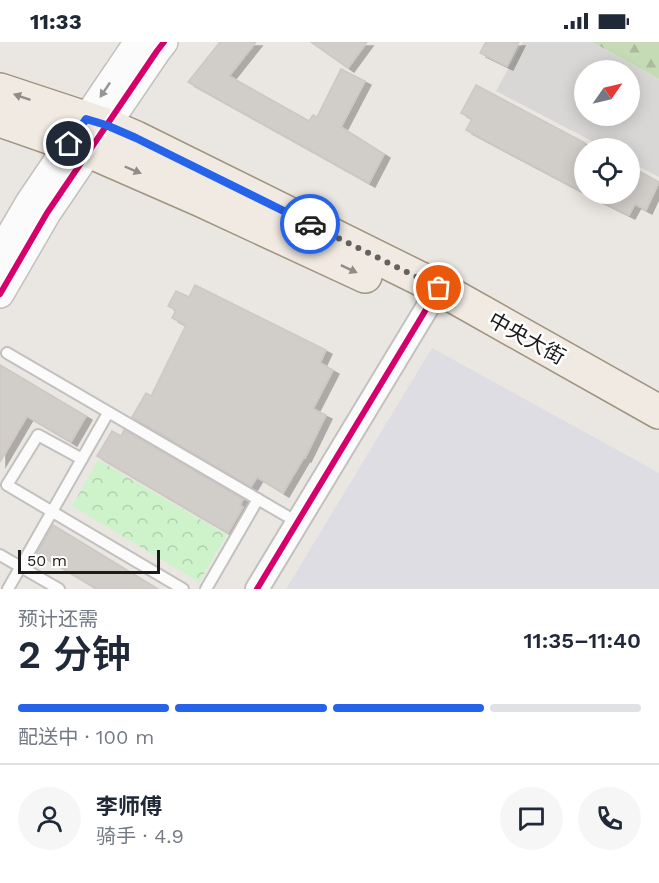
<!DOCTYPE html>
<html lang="zh">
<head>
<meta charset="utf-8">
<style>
	:root { --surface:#fff; --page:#f6f6f7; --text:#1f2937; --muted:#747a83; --line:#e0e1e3; --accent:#2563eb }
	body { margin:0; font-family:"Work Sans","Noto Sans SC",sans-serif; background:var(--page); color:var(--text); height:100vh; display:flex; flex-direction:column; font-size:22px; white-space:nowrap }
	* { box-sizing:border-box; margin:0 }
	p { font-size:20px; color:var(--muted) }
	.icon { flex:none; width:33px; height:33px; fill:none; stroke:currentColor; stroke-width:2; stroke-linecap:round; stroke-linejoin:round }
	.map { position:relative; height:547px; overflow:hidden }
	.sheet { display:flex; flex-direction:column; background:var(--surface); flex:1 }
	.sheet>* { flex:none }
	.needle { width:39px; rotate:56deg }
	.tools { position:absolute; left:574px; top:18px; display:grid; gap:12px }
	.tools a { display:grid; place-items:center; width:66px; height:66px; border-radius:50%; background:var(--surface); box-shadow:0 3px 15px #0003; font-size:30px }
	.scale { position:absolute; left:18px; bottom:15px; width:142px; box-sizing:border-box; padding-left:6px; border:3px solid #1b1b1b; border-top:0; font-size:16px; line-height:21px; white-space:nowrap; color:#1b1b1b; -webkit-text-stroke:4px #fff; paint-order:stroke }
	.pin { position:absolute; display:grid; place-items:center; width:51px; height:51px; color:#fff; margin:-26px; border:3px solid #fff; border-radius:50%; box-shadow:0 2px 6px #0007 }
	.courier { position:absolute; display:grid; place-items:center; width:60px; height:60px; margin:-30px; border:4px solid #2563eb; border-radius:50%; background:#fff; color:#222; box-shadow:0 2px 8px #0007 }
	.summary em { font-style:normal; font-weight:600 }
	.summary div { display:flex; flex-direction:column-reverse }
	.summary { display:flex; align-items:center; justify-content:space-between; height:102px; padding:0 18px }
	h1 { font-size:39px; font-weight:600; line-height:45px }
	.bar { display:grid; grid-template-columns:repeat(4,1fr); gap:9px 6px; align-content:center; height:72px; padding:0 18px }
	.bar i { height:8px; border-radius:4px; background:var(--line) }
	.bar .on { background:var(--accent) }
	.bar p { grid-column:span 4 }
	.line { display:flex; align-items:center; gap:15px; padding:0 18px; border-top:2px solid var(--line) }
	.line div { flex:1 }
	.round { display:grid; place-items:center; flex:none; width:63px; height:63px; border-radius:32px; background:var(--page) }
	.status { display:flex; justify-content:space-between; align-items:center; height:42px; padding:0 30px; background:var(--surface); direction:ltr }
	.status svg { height:16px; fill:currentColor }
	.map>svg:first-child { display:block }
	.forest { fill:url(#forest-firs) }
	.park { fill:url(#park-crowns) }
	.parking { fill:#d8d7d5; fill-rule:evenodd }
	.plaza { fill:#dedde3 }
	.building { fill:#d1cdc9; stroke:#cdc8c4; stroke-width:1.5; filter:url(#shadow) }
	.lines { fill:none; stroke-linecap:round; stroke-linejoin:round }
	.service-casing { stroke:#c2c1bf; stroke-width:14 }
	.minor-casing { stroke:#c2c1bf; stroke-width:26 }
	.tertiary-casing { stroke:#c2c1bf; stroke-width:30 }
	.primary-casing { stroke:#a09380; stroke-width:36 }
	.service { stroke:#fcfbfb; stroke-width:10 }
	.minor { stroke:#fcfbfb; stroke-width:22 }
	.tertiary { stroke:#fcfbfb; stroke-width:27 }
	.primary { stroke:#f0eae2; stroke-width:33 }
	.cycleway-casing { stroke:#fff; stroke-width:10 }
	.cycleway { stroke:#d6006c; stroke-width:6 }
	.oneway { fill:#979696 }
	.oneway2 { fill:#908d88 }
	.done { stroke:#636261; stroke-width:6; stroke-dasharray:0 10.8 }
	.route { stroke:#2563eb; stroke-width:8 }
	.labels { text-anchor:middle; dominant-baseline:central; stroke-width:5; stroke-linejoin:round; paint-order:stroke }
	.street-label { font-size:21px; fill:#1b1b1b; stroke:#fff }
</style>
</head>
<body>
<div class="status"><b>11:33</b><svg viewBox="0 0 49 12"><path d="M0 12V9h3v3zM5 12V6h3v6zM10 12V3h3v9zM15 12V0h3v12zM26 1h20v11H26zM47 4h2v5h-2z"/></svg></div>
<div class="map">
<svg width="659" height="547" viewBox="0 0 659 547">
	<defs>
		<pattern id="forest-firs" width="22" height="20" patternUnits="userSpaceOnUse" patternTransform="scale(1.5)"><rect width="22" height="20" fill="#c5dbb5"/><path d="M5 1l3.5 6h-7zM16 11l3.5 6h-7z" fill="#a9bb9b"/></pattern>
		<pattern id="park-crowns" width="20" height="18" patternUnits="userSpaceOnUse" patternTransform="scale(1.5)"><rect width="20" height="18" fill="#cef3cb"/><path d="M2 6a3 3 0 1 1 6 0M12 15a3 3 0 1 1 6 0" fill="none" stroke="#b0d0ae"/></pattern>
		<filter id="shadow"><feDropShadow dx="6" dy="4" stdDeviation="0" flood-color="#0004"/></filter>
	</defs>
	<rect width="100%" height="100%" fill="#eae7e2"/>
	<path class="forest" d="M592 0H659V37Z"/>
	<path class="park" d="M98 418 227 493 199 540 72 464Z"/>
	<path class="parking" d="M523 0H592L659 37V135L630 120V106H605L496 49ZM585 28H630V74H585Z"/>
	<path class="plaza" d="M432 306 659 431V547H286Z"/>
	<g class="building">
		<path d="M220 0H256L229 34 309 79 313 73 317 75 341 27 365 39 341 85 384 112 369 141 188 40Z"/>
		<path d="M311 0H367L348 26Z"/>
		<path d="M486 0H519L507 24 480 11Z"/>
		<path d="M476 43 585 101V151L466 88 472 77 461 71Z"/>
		<path d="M630 124 659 140 646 168 635 162 629 173 587 152H630Z"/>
		<path d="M195 243 326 308 320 321 333 328 313 367 326 373 305 416 304 415 283 451 257 435 251 445 132 375 146 351 151 354 186 283 172 276 176 268 168 264 176 249 189 255Z"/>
		<path d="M0 323 86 374 71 400 27 374 0 420Z"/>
		<path d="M124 388 243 457 240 464 243 465 228 491 97 414 112 389 121 394Z"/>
		<path d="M53 483 158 547H97L37 511Z"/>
	</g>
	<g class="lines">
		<defs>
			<g id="service">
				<path d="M7 311 297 480"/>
				<path d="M82 417 38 393 7 443 183 547"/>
				<path d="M0 513 59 547"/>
				<path d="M8 547 108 371"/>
				<path d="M206 547 258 457"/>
			</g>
			<path id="minor" d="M257 547 439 246"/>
			<g id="tertiary">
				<path d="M0 211 29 161 138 0"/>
				<path d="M0 252 47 171 157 9 164 0"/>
			</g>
			<g id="primary">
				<path d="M0 48 106 83 136 96 439 246 659 370"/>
				<path d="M0 78 89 109 201 158 365 234"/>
			</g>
		</defs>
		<use href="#service" class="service-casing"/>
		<use href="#minor" class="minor-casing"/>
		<use href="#tertiary" class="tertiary-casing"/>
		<use href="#primary" class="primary-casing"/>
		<use href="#service" class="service"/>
		<use href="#minor" class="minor"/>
		<use href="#tertiary" class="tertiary"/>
		<use href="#primary" class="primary"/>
		<defs>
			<g id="cycleway">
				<path d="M0 252 47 171 157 9 164 0"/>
				<path d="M257 547 439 246"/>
			</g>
		</defs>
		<use href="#cycleway" class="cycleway-casing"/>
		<use href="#cycleway" class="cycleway"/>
	</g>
	<defs><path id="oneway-solid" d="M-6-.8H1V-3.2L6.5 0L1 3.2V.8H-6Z" transform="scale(1.5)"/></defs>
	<use class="oneway" href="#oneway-solid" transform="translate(105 48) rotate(124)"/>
	<g class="oneway2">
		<use href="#oneway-solid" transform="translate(22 55) rotate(-161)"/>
		<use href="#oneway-solid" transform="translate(133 128) rotate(23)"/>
		<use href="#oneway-solid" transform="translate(349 227) rotate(25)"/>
	</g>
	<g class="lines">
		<path class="done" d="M310 182 439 246"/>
		<path class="route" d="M69 102 86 77 106 83 136 96 310 182"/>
	</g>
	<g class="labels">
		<g class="street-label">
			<text transform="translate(527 296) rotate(29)">中央大街</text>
		</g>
	</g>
</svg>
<div class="tools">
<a><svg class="needle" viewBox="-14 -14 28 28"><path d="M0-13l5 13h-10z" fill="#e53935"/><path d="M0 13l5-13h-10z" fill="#747a83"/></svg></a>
<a><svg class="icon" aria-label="locate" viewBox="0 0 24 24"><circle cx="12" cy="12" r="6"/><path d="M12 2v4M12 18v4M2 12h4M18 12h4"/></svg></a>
</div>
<div class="scale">50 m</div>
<div class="pin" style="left:439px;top:246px;background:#ea580c"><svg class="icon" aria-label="bag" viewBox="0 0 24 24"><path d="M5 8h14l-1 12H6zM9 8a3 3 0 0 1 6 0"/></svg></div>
<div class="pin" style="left:69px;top:102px;background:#1f2937"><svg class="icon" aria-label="home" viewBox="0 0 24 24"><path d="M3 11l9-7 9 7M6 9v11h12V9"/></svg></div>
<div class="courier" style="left:310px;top:182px"><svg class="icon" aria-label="car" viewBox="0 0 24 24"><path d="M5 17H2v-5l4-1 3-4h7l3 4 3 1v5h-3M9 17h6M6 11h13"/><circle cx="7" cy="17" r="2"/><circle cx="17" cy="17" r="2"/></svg></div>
</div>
<section class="sheet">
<div class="summary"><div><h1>2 分钟</h1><p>预计还需</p></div><em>11:35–11:40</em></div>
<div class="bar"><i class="on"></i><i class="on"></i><i class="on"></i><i></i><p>配送中 · 100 m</p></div>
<div class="line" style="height:108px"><a class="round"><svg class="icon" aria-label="person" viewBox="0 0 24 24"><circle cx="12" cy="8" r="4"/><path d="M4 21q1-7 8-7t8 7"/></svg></a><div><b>李师傅</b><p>骑手 · 4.9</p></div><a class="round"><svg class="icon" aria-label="chat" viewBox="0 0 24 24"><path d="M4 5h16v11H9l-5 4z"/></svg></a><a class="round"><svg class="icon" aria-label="phone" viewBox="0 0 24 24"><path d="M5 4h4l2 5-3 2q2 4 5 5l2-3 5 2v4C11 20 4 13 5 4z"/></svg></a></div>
</section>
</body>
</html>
